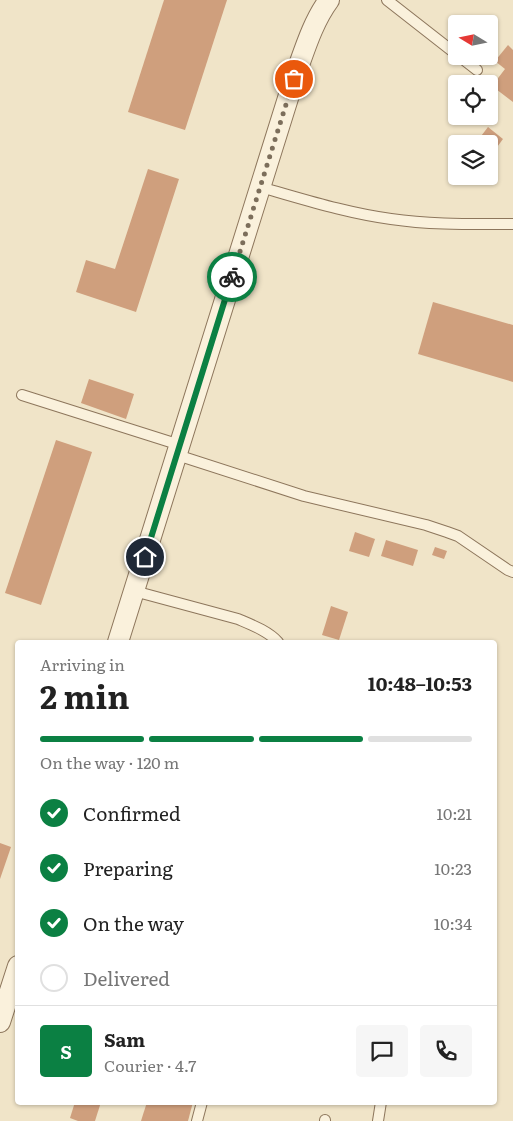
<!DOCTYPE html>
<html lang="en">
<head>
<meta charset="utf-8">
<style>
	:root { --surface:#fff; --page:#f6f6f6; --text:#222; --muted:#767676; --line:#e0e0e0; --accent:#0b8043 }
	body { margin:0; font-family:Literata,serif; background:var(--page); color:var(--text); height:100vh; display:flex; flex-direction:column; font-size:19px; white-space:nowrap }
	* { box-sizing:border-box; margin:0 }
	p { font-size:16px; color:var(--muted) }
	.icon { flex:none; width:28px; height:28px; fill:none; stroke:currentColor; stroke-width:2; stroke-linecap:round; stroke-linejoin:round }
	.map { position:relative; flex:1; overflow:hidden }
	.details { position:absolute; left:15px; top:640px; width:482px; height:465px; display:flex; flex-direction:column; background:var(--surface); border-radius:5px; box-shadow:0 1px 4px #0004 }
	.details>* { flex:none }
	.needle { width:32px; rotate:280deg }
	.tools { position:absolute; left:448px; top:15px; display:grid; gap:10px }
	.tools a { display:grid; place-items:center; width:50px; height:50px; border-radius:5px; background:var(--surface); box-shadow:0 1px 4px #0004; font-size:25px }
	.pin { position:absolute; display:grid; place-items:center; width:42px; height:42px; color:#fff; margin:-21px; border:2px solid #fff; border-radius:50%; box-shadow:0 1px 5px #0007 }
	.courier { position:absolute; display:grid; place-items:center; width:50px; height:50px; margin:-25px; border:4px solid #0b8043; border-radius:50%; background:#fff; color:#222; box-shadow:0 1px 6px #0007 }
	.summary em { font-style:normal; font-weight:700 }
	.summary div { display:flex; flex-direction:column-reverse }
	.summary { display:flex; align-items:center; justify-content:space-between; height:85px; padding:0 25px }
	h1 { font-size:32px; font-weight:700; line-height:38px }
	.bar { display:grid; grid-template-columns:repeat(4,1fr); gap:8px 5px; align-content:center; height:60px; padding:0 25px }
	.bar i { height:6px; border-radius:4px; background:var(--line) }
	.bar .active { background:var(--accent) }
	.bar p { grid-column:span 4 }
	.line { display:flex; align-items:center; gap:12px; padding:0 25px; border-top:1px solid var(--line) }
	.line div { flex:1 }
	.round { display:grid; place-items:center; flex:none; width:52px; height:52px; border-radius:5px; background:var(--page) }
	ol { padding:0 25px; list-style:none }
	li { display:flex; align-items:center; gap:15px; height:55px }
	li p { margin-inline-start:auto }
	li .icon { padding:5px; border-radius:50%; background:var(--accent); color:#fff; stroke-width:4 }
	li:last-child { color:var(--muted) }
	li i { width:28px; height:28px; border:2px solid var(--line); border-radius:50% }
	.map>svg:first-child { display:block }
	.building { fill:#cf9f7d }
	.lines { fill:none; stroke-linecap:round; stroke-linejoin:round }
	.lane-casing { stroke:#8d765c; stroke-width:12 }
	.street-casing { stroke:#8d765c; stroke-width:22 }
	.lane { stroke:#faf1dc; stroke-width:10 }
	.street { stroke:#faf1dc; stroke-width:20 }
	.done { stroke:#7c6e5b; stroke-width:5; stroke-dasharray:0 9 }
	.route { stroke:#0b8043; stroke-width:6 }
</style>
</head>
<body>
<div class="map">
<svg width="513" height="1121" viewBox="0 0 513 1121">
	<rect width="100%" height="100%" fill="#f0e4c8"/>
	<g class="building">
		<path d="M164 0H227L185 130 128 112Z"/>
		<path d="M508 45 513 50V102L492 86 505 69 495 61Z"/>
		<path d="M488 127 503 139 489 158V144H475Z"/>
		<path d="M148 169 179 179 136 312 76 292 86 260 115 269Z"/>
		<path d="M433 302 513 325V382L418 354Z"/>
		<path d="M89 379 134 394 126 419 81 403Z"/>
		<path d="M56 440 92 452 41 605 5 593Z"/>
		<path d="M355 532 375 539 369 557 349 551Z"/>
		<path d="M386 540 418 550 413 566 381 556Z"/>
		<path d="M435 547 447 551 444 559 432 555Z"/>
		<path d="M331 606 348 612 339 640 322 635Z"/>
		<path d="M0 843 11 847 0 879Z"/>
		<path d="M75 1102H101L95 1121H78L70 1118Z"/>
		<path d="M147 1102H193L188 1121H141Z"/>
	</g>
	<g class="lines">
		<defs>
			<g id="lane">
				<path d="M387 0 456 54"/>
				<path d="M459 56 477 70"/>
				<path d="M260 187C303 199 346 213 391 219 431 225 472 224 513 224"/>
				<path d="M22 395 180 445"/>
				<path d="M177 455 304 496 426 525 447 532 458 536 508 570 513 572"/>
				<path d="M134 591 238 619C252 625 268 631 278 642"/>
				<path d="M197 1121 202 1102"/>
				<path d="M325 1121V1120"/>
				<path d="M378 1121 381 1102"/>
			</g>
			<g id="street">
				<path d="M118 642 294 79C304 52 312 23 329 0"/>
				<path d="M0 1022 18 966"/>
			</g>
		</defs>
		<use href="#lane" class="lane-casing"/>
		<use href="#street" class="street-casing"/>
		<use href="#lane" class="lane"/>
		<use href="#street" class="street"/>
	</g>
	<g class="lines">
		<path class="done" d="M232 277 294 79"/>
		<path class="route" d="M145 557 232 277"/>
	</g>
</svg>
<div class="tools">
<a><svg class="needle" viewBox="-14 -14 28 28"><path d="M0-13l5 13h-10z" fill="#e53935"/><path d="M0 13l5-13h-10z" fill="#767676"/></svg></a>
<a><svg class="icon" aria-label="locate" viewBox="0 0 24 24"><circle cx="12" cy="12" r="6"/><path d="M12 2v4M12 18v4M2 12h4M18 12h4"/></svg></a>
<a><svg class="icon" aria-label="layers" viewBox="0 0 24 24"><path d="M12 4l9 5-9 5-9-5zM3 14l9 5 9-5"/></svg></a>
</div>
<div class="pin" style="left:294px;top:79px;background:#ea580c"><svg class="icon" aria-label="bag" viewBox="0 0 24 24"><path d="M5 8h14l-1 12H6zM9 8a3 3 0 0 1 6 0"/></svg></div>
<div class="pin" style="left:145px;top:557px;background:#1f2937"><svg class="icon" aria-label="home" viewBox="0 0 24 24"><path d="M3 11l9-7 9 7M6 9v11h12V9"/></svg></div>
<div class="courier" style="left:232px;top:277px"><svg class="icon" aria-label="bike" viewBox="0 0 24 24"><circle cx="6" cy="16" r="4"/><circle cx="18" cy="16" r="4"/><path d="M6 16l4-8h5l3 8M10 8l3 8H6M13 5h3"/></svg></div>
<section class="details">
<div class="summary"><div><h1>2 min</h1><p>Arriving in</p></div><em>10:48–10:53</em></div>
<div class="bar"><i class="active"></i><i class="active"></i><i class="active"></i><i></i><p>On the way · 120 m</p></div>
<ol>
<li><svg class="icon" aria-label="check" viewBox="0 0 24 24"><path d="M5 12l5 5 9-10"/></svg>Confirmed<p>10:21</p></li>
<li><svg class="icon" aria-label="check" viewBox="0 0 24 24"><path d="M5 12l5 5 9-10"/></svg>Preparing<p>10:23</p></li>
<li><svg class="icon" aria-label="check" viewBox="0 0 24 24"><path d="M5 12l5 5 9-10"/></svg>On the way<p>10:34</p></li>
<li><i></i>Delivered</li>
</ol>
<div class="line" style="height:90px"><b class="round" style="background:var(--accent);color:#fff">S</b><div><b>Sam</b><p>Courier · 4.7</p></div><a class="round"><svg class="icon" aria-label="chat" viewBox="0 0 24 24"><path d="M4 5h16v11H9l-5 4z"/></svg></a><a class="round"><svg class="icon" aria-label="phone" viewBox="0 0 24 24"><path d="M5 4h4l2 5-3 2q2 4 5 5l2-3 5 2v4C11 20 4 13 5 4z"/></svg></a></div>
</section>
</div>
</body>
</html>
